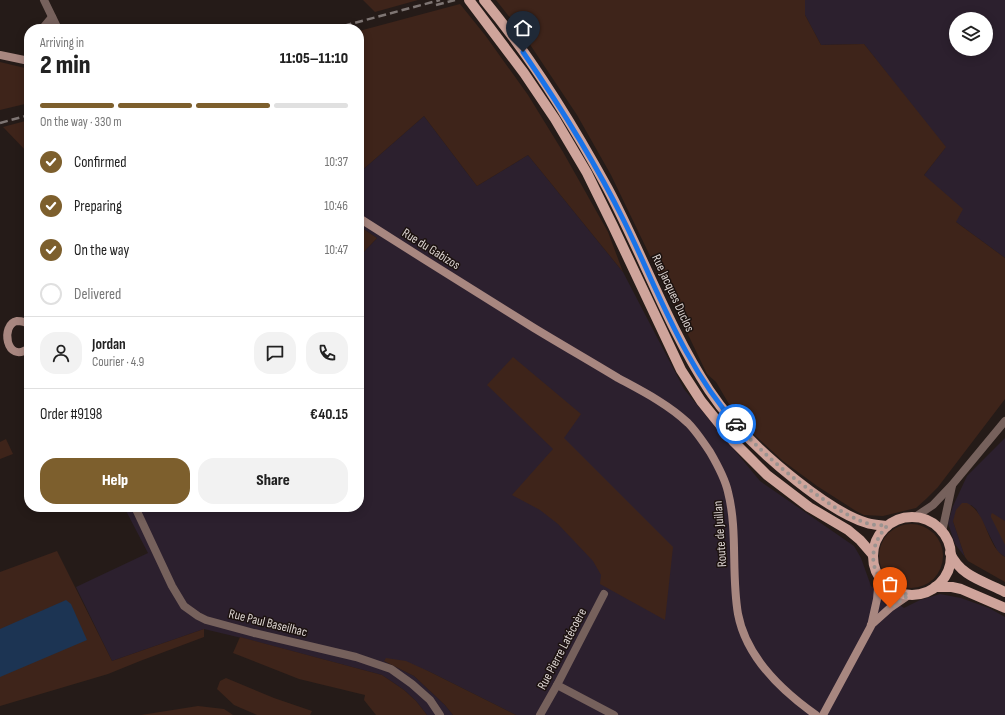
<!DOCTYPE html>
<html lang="en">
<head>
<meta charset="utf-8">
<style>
	:root { --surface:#fff; --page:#f2f2f2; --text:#222; --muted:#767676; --line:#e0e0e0; --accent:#7d5f2d }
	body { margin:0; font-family:"Sofia Sans Condensed",sans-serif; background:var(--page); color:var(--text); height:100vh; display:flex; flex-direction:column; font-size:15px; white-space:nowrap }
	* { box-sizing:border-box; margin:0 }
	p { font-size:13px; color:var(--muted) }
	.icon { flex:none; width:22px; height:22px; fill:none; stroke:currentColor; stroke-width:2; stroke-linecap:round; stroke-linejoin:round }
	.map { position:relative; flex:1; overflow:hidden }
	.side { position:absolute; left:24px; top:24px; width:340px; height:488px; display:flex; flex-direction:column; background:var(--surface); border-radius:16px; box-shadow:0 2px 10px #0003 }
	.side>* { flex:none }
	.tools { position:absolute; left:949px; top:12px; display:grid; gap:8px }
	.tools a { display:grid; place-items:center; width:44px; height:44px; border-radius:50%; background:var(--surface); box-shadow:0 2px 10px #0003; font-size:20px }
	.pin { position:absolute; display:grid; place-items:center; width:34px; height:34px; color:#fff; margin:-41px -17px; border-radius:50% 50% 50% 0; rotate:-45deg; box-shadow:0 0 4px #0007 }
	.pin .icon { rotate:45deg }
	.courier { position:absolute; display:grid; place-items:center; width:40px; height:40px; margin:-20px; border:3px solid #1a73e8; border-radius:50%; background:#fff; color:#222; box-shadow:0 1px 5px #0007 }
	.headline em { font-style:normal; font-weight:800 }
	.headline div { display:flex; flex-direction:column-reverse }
	.headline { display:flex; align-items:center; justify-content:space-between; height:68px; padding:0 16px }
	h1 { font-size:26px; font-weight:800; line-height:30px }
	.bar { display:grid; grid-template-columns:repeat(4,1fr); gap:6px 4px; align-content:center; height:48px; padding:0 16px }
	.bar i { height:5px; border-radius:3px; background:var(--line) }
	.bar .active { background:var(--accent) }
	.bar p { grid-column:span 4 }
	.line { display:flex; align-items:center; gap:10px; padding:0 16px; border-top:1px solid var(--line) }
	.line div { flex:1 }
	.round { display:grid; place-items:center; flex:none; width:42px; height:42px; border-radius:16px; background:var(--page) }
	ol { padding:0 16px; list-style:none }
	li { display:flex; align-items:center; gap:12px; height:44px }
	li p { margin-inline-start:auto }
	li .icon { padding:4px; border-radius:50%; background:var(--accent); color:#fff; stroke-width:4 }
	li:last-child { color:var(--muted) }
	li i { width:22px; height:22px; border:2px solid var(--line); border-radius:50% }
	.button { display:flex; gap:8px; margin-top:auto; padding:8px 16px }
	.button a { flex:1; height:46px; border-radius:16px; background:var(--accent); color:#fff; font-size:16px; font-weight:800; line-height:46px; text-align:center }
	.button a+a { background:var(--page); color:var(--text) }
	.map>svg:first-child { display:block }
	.industrial { fill:#2c202e; fill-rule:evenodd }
	.green { fill:#3e241a }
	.water { fill:#1c3453 }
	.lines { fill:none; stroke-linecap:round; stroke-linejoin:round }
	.street { stroke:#76615c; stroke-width:8 }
	.secondary { stroke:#a88780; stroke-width:8 }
	.primary { stroke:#cfa49b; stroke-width:10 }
	.rail { stroke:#7e7573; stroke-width:2.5; stroke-dasharray:8 4; stroke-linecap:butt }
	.done { stroke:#9b9390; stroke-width:4; stroke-dasharray:0 7.2 }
	.route { stroke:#1a73e8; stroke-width:5 }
	.labels { text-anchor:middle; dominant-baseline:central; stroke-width:3; stroke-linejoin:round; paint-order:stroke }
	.street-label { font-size:13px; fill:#dbd3d1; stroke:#1c120f }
</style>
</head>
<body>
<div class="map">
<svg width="1005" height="715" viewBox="0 0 1005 715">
	<rect width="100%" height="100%" fill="#251b18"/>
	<g class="industrial">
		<path d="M805 0H1005V258L956 222 924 175 945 148 864 44 821 45 805 15ZM956 19H986V49H956Z"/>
		<path d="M424 116 477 186 528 155 623 272 684 389 760 481 854 546 861 558 871 586 904 608 920 600 940 594 961 598 989 608 1005 617V715H516L428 671 384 661 414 676 445 705 453 715H427L416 701 404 690 382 675 250 640 204 629 112 661 76 587 148 553 124 507H359V257L377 238 359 226V173Z"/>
		<path d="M1005 438V557L998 552 976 509 971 505 953 521 965 557 955 544 948 523 953 506 967 476Z"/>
	</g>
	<g class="green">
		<path d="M363 0H418L375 12Z"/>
		<path d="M496 0H805V15L821 45 864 44 946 147 924 175 963 209 956 222 1005 258V399L938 487 926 499 916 508 883 516 864 515 856 511 817 486 783 461 748 429 729 404 716 382 707 374 611 175 577 115 523 34Z"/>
		<path d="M460 4 485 35 528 95 563 152 608 232 623 272 528 155 477 186 424 116 359 173V31Z"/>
		<path d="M0 62 29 69V103L0 110Z"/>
		<path d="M29 120V154L3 127Z"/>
		<path d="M359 226 377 238 359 257Z"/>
		<path d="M513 357 581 414 564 438 673 547 665 620 600 584 601 575 593 561 558 524 540 510 512 495 553 449 487 385Z"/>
		<path d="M6 439 13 454 0 459V442Z"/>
		<path d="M967 503C988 514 986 546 1005 557V582L968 561 965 557 953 521 956 510 962 503Z"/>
		<path d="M992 513 1005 521V545L991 517V515Z"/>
		<circle cx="911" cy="556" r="32"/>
		<path d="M57 551 112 661 204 629V637L140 661 108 674 0 706V572Z"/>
		<path d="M240 637 382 675 404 690 416 701 427 715H376L364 700 365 695 299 679 233 653Z"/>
		<path d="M386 658 406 661 428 671 516 715H453L445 705 414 676 384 661Z"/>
		<path d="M226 678 274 698 312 711 310 715H257L234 705 217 689 220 681Z"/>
		<path d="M198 706 224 709 233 715H141Z"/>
	</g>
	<path class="water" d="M66 600 71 604 87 640 0 677V629Z"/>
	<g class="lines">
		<g class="street">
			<path d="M44 0 58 29"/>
			<path d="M42 29 52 17"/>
			<path d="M135 507 172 586 184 606 198 616 206 620 254 633 356 657 391 669 412 684 430 700 440 715"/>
			<path d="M915 517 933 505 952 485 1005 421"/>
			<path d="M942 532 952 486"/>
			<path d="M557 685 614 715"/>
			<path d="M540 715 557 685 604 594"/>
		</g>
		<g class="secondary">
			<path d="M0 55 29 61"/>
			<path d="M359 218C417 255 476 292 534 328 562 345 590 361 618 378 642 391 668 404 688 423 696 431 704 443 710 452 717 464 725 478 728 492 738 531 731 574 738 614 746 657 782 691 816 715"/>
			<path d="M29 325C26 322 22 321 17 321 0 324 6 365 29 348"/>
			<path d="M871 625 890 608 909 595"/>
			<path d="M823 715 871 626 877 599 879 577"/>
		</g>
		<g class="primary">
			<path d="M469 0 524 73 555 119 587 173 613 226 681 370 701 401 734 442 767 475 809 507 848 530 860 540 873 555"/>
			<path d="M484 0C532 58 572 123 608 189 643 255 668 327 709 390 732 425 764 455 797 481 816 496 843 516 867 523 873 525 881 525 887 526"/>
			<circle cx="912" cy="556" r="39"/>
			<path d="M950 553C961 577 984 581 1005 592"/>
			<path d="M935 587H952L961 589 1005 608"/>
		</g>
		<g class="rail">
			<path d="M436 5 455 0"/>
			<path d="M332 29 440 0"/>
			<path d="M0 123 29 115"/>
		</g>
	</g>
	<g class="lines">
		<path class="done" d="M736 424C761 452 789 476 820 497 834 507 849 517 866 523 872 525 880 525 887 526 862 554 872 586 909 595L890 608"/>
		<path class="route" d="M523 52C560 106 595 162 624 221 658 290 684 366 736 424"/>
	</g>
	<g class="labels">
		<g class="street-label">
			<text transform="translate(431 249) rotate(32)">Rue du Gabizos</text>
			<text transform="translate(673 293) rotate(65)">Rue Jacques Duclos</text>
			<text transform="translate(720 534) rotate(-94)">Route de Juillan</text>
			<text transform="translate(268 623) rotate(14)">Rue Paul Baseilhac</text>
			<text transform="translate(562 649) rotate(-62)">Rue Pierre Latécoère</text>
		</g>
	</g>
</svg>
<div class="tools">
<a><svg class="icon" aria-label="layers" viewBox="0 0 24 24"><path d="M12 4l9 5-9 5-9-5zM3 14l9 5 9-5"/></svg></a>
</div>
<div class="pin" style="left:890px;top:608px;background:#ea580c"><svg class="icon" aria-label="bag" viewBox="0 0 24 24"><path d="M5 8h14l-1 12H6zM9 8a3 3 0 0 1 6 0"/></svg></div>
<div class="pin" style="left:523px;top:52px;background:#1f2937"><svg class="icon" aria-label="home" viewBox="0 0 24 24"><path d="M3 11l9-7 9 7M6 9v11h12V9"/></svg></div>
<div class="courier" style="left:736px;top:424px"><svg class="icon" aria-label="car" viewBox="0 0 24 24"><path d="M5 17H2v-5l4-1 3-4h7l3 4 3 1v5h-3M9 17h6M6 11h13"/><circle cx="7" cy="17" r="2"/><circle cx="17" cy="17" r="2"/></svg></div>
<section class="side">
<div class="headline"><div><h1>2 min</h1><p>Arriving in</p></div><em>11:05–11:10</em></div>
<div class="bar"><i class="active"></i><i class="active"></i><i class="active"></i><i></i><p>On the way · 330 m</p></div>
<ol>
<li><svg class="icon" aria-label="check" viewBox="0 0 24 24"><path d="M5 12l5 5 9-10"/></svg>Confirmed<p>10:37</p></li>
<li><svg class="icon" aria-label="check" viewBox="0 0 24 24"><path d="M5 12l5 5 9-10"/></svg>Preparing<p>10:46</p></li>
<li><svg class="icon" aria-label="check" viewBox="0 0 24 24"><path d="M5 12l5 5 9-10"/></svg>On the way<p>10:47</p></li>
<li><i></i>Delivered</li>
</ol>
<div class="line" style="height:72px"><a class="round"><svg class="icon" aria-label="person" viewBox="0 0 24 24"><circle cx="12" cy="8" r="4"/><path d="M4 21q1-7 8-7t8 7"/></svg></a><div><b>Jordan</b><p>Courier · 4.9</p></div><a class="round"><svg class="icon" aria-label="chat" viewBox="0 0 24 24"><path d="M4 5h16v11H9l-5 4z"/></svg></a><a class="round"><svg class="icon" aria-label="phone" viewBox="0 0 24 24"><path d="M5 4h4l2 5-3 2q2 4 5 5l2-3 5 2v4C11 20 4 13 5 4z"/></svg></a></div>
<div class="line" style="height:52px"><div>Order #9198</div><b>€40.15</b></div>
<div class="button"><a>Help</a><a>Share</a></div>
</section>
</div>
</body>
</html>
